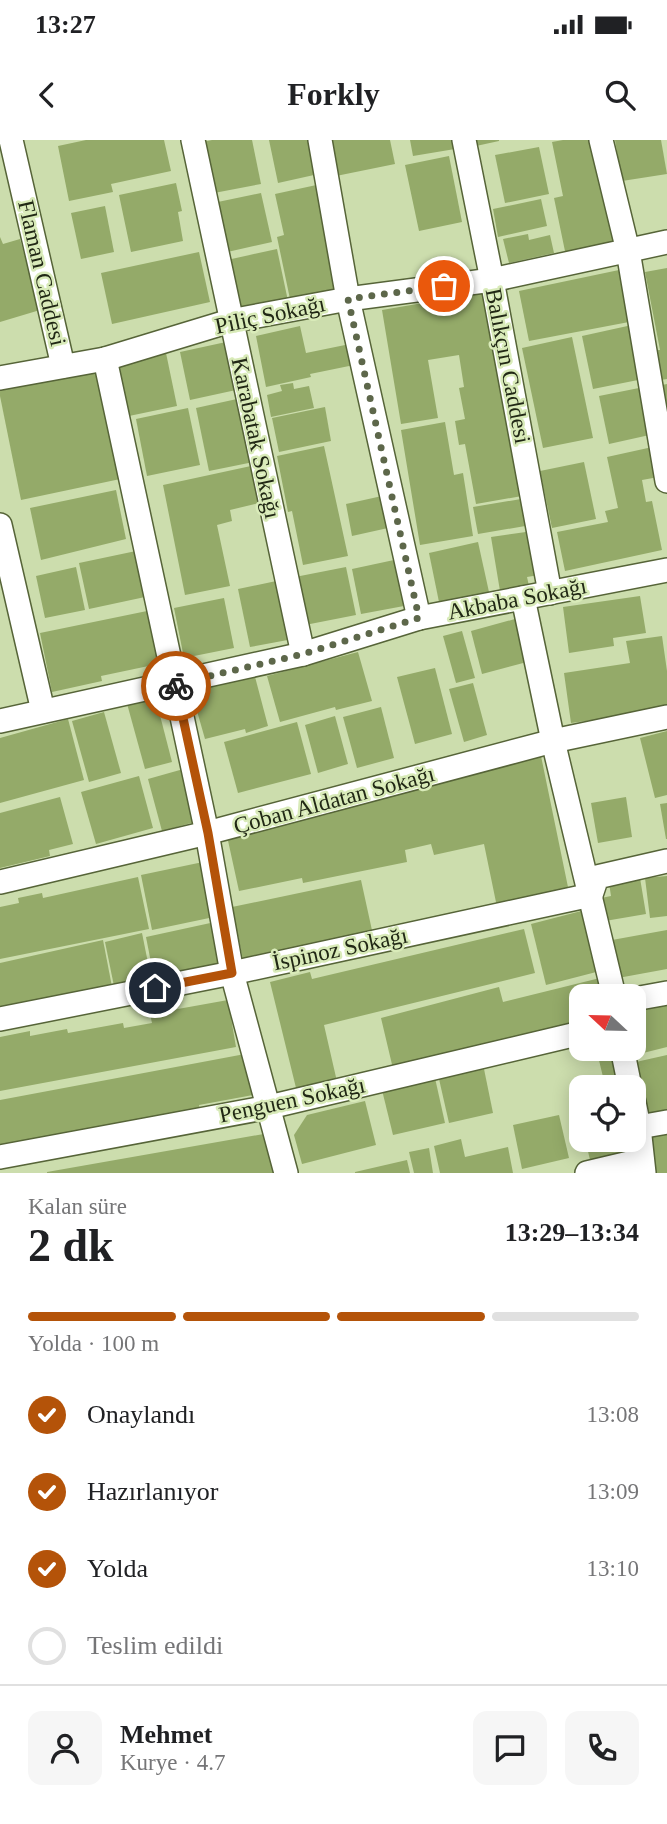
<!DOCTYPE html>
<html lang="tr">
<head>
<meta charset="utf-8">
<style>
	:root { --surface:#fff; --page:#f6f6f6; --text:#202124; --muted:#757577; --line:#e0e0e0; --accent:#b45309 }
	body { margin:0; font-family:"Times New Roman",serif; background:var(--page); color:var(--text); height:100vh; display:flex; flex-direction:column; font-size:26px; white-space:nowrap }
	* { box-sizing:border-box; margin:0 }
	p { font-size:23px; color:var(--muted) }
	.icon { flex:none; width:38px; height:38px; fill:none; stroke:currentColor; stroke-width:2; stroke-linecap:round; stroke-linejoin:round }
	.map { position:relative; height:1033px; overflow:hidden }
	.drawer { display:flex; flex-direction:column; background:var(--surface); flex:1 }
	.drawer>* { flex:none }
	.needle { width:46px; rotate:292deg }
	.controls { position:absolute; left:569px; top:844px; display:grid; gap:14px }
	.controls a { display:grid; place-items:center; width:77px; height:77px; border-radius:14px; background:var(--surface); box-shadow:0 4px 18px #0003; font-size:35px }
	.pin { position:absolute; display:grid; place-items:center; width:60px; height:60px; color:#fff; margin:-30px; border:4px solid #fff; border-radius:50%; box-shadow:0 2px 7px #0007 }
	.courier { position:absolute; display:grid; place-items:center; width:70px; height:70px; margin:-35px; border:5px solid #b45309; border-radius:50%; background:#fff; color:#222; box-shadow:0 2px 9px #0007 }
	.overview em { font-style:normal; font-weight:700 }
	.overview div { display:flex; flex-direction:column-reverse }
	.overview { display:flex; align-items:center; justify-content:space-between; height:119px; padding:0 28px }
	h1 { font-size:46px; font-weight:700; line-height:52px }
	.bar { display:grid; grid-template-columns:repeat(4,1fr); gap:10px 7px; align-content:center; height:84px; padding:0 28px }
	.bar i { height:9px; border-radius:5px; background:var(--line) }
	.bar .active { background:var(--accent) }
	.bar p { grid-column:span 4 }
	.line { display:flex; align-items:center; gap:18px; padding:0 28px; border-top:2px solid var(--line) }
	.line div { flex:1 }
	.round { display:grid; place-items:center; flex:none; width:74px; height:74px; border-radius:14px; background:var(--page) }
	ol { padding:0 28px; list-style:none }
	li { display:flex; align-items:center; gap:21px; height:77px }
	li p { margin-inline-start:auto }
	li .icon { padding:7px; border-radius:50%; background:var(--accent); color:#fff; stroke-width:4 }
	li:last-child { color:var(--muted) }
	li i { width:38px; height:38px; border:4px solid var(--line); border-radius:50% }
	.status { display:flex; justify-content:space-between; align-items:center; height:49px; padding:0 35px; background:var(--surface); direction:ltr }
	.status svg { height:19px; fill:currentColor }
	header { display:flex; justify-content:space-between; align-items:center; height:91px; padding:0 28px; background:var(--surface); font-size:32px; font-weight:700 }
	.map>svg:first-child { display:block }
	.building { fill:#94aa69 }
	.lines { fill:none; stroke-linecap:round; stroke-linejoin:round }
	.minor-casing { stroke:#566438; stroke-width:26 }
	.minor { stroke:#fff; stroke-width:23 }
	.done { stroke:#5d674a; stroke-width:7; stroke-dasharray:0 12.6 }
	.route { stroke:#b45309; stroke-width:9 }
	.labels { text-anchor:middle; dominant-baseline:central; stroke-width:5; stroke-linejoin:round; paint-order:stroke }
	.street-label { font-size:23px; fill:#212815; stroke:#d9ebb9 }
</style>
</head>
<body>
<div class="status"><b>13:27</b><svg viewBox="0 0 49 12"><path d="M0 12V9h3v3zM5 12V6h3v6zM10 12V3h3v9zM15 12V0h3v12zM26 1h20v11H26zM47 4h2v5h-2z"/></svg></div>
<header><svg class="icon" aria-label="back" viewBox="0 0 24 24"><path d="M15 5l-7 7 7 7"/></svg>Forkly<svg class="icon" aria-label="search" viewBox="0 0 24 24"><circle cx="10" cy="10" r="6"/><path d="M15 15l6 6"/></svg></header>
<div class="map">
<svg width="667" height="1033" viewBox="0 0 667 1033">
	<rect width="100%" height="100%" fill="#ccddad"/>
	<g class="building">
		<path d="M86 0H164L171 31 111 44 113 52 69 61 58 6Z"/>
		<path d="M212 0H252L261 44 214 53 203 2Z"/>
		<path d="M269 0H317L323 33 278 43Z"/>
		<path d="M329 0H390L395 24 336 36Z"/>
		<path d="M410 0H453L455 9 413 16Z"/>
		<path d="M475 0H499V1L476 6Z"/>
		<path d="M563 0H599L616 105 566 116 554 58 563 56 552 2Z"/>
		<path d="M615 0H661L667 34 622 41Z"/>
		<path d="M539 7 549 54 505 63 495 15Z"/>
		<path d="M449 16 462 82 419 91 405 25Z"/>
		<path d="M176 43 182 71 178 72 183 101 131 112 119 55Z"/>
		<path d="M321 44 330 85 321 86H330L343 148 290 159 277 97 284 95 275 54Z"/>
		<path d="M261 53 272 102 223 113 213 63Z"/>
		<path d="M541 59 547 86 498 97 493 69Z"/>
		<path d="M105 66 114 112 81 119 71 73Z"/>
		<path d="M528 94 529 100 550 95 554 113 509 123 503 99Z"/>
		<path d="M0 97 3 104 20 99 40 170 0 182Z"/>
		<path d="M277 109 288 161 237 171 227 120Z"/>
		<path d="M199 112 210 162 112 184 101 133Z"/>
		<path d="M667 128V239L661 240 655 210H660L645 132Z"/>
		<path d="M619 130 629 182 529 201 519 151Z"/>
		<path d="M487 152 522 356 476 364 465 304 459 305 455 281 465 279 459 248 464 247 459 215 428 220 438 278 401 284 382 170Z"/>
		<path d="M632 185 643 239 593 249 582 196Z"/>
		<path d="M300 186 306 213 350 204 354 225 310 234 311 237 266 247 256 196Z"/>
		<path d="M572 197 593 298 543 308 522 208Z"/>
		<path d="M226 202 236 250 190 260 180 212Z"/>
		<path d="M166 213 177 266 129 276 118 223Z"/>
		<path d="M102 224 125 338 21 360 0 256V245Z"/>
		<path d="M293 243 294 249 309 246 314 268 271 277 267 255 282 251 280 245Z"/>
		<path d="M667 244V266H666L662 245Z"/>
		<path d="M644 247 654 294 609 304 599 256Z"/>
		<path d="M246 257 259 321 209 331 196 268Z"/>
		<path d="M325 267 331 301 279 312 272 278Z"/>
		<path d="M188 268 200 325 147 336 136 279Z"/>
		<path d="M445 282 454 335 463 333 473 396 420 405 401 290Z"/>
		<path d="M324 306 348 416 303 425 292 371 288 372 277 316Z"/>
		<path d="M657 306 664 336 642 340 646 362 652 361 662 410 565 431 557 392 608 382 605 371 618 368 607 317Z"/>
		<path d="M584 322 596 379 552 388 540 331Z"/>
		<path d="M251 326 259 363 230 370 232 381 217 385 230 446 185 455 163 345Z"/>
		<path d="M116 350 126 399 41 420 30 368Z"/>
		<path d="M391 354 397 386 352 396 346 364Z"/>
		<path d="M527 358 531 385 478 394 473 367Z"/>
		<path d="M533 391 539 435 527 437 529 446 500 451 491 397Z"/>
		<path d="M478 402 489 452 439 462 429 413Z"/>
		<path d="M136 411 145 457 89 469 79 423Z"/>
		<path d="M394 420 404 466 361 474 352 429Z"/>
		<path d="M76 427 85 470 45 478 36 436Z"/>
		<path d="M346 427 356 475 305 485 295 437Z"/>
		<path d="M281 440 293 499 250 507 238 449Z"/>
		<path d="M640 456 646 493 613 498 614 506 569 513 563 467Z"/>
		<path d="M224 458 234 508 184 518 174 468Z"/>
		<path d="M147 471 158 524 101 536 102 541 52 552 40 493Z"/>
		<path d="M515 479 527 522 482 534 471 491Z"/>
		<path d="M462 491 475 538 456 543 443 496Z"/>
		<path d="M662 496 667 531V570L571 583 564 533 630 523 626 501Z"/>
		<path d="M358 512 372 561 336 570 335 567 280 582 267 536Z"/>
		<path d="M435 528 452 594 415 604 397 537Z"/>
		<path d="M254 533 268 586 246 593 245 589 205 599 191 550Z"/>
		<path d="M473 543 487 595 464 602 449 549Z"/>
		<path d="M154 552 172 622 145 629 126 560Z"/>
		<path d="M381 567 394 618 357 628 343 577Z"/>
		<path d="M104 572 121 633 89 642 72 581Z"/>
		<path d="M335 576 348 624 318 633 305 585Z"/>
		<path d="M68 579 84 640 0 663V598Z"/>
		<path d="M297 582 311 634 238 653 224 602Z"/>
		<path d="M667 591V655L655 658 640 598Z"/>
		<path d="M541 616 569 752 497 767 484 704 434 715 431 704 405 710 407 722 303 743 302 738 239 751 227 696 329 674 327 666Z"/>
		<path d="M187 628 202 680 162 691 148 639Z"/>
		<path d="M139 636 153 688 96 704 81 652Z"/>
		<path d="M60 657 73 704 49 710 50 716 0 728V673Z"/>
		<path d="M626 657 632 697 598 703 591 663Z"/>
		<path d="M667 663V699H666L660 664Z"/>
		<path d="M203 722 214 777 152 790 141 735Z"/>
		<path d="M667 736V776L650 778 645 738Z"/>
		<path d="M138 737 149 789 0 819V767L19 763 18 758 42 753 43 758Z"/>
		<path d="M640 738 646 774 605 781 601 758 611 756 609 743Z"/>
		<path d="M361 740 373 795 243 820 232 767Z"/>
		<path d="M589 769 604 830 546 845 531 784Z"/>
		<path d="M215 782 225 832 155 843 146 797Z"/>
		<path d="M524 789 535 833 324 885 338 946 298 956 270 842 310 832 312 839Z"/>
		<path d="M667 790V829L618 838 612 800Z"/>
		<path d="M142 793 152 843 115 851 105 802Z"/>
		<path d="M103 800 113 852 0 874V823Z"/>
		<path d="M600 838 604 856H581V887L394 933 381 878 499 847 503 862Z"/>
		<path d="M667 859V907L631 916 634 908V867Z"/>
		<path d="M228 860 236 907 0 951V897L30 891V896L67 889 68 893 123 883 124 888 152 883 150 874Z"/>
		<path d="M612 908 628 947H581L580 959 576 943 603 937 597 912Z"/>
		<path d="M245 914 253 955 199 965 200 970 0 1006V960Z"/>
		<path d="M667 915V971L640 977 627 924Z"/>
		<path d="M484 929 493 973 449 983 439 939Z"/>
		<path d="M435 938 445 983 393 995 382 950Z"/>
		<path d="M365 961 376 1005 302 1024 294 995 307 975Z"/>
		<path d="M559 975 569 1018 522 1029 513 985Z"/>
		<path d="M269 993 275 1033H47V1032Z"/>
		<path d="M667 994V1033H648L643 999Z"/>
		<path d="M461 999 465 1017 508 1007 513 1033H440L434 1006Z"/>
		<path d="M585 999H634L640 1013 591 1024Z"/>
		<path d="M429 1008 433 1033H414L409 1012Z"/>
		<path d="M407 1020 410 1033H355V1032Z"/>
	</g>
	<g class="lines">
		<defs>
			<g id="minor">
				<path d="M11 0 63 226"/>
				<path d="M193 0 303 514"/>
				<path d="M320 0 348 159 419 478"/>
				<path d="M464 0 492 140 550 453"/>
				<path d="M601 0 628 111 667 341"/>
				<path d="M105 219 207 693 232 833 286 1033"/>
				<path d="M0 238 105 219 230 181 348 159 492 140 667 102"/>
				<path d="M0 385 43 571"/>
				<path d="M523 458 553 601 614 856"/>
				<path d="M0 581 303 514 419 478 667 430"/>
				<path d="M0 742 207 693 553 601 667 577"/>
				<path d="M634 859 667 853"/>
				<path d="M0 879 232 833 591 755 597 737 667 721"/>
				<path d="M622 908 630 947"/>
				<path d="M634 962 639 987 644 1033"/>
				<path d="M639 987 667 982"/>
				<path d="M0 1017 269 967 581 893"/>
				<path d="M587 1033 642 1020"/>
			</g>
		</defs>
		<use href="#minor" class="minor-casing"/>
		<use href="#minor" class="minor"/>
	</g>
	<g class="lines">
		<path class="done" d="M176 546V544L303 514 419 478 348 159 444 146"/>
		<path class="route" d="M155 848 232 833 208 693 176 546"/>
	</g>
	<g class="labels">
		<g class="street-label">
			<text transform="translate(42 133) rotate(77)">Flaman Caddesi</text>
			<text transform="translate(270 175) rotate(-12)">Piliç Sokağı</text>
			<text transform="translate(508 226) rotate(79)">Balıkçın Caddesi</text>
			<text transform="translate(256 298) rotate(78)">Karabatak Sokağı</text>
			<text transform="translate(517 459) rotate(-11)">Akbaba Sokağı</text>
			<text transform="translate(334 660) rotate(-15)">Çoban Aldatan Sokağı</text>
			<text transform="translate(340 809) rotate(-12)">İspinoz Sokağı</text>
			<text transform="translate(292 960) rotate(-12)">Penguen Sokağı</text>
		</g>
	</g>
</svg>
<div class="controls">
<a><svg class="needle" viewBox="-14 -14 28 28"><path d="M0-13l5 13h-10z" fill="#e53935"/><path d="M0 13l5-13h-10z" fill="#757577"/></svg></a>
<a><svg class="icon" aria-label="locate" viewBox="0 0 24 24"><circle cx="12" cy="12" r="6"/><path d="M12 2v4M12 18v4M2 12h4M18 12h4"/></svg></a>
</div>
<div class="pin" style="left:444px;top:146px;background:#ea580c"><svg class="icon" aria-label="bag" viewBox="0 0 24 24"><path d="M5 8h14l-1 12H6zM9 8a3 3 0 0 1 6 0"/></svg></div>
<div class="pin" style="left:155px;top:848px;background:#1f2937"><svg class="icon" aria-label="home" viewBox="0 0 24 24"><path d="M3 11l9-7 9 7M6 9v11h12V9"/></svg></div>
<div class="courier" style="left:176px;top:546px"><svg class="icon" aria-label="bike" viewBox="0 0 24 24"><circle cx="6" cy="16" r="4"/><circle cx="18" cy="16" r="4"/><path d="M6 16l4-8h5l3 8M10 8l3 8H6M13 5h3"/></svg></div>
</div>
<section class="drawer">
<div class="overview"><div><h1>2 dk</h1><p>Kalan süre</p></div><em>13:29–13:34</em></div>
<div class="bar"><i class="active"></i><i class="active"></i><i class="active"></i><i></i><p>Yolda · 100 m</p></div>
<ol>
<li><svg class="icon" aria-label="check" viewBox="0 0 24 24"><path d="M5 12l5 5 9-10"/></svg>Onaylandı<p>13:08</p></li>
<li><svg class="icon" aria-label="check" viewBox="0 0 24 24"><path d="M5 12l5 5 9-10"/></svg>Hazırlanıyor<p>13:09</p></li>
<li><svg class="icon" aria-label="check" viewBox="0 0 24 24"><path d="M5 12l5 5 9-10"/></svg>Yolda<p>13:10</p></li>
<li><i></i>Teslim edildi</li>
</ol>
<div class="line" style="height:126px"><a class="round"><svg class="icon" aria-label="person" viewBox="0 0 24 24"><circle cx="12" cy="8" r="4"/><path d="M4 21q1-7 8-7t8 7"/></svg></a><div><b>Mehmet</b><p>Kurye · 4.7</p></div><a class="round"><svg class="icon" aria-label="chat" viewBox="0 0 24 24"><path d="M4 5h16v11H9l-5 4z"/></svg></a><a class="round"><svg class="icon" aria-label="phone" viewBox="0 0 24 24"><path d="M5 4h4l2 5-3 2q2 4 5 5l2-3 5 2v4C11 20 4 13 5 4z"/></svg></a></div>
</section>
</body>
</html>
